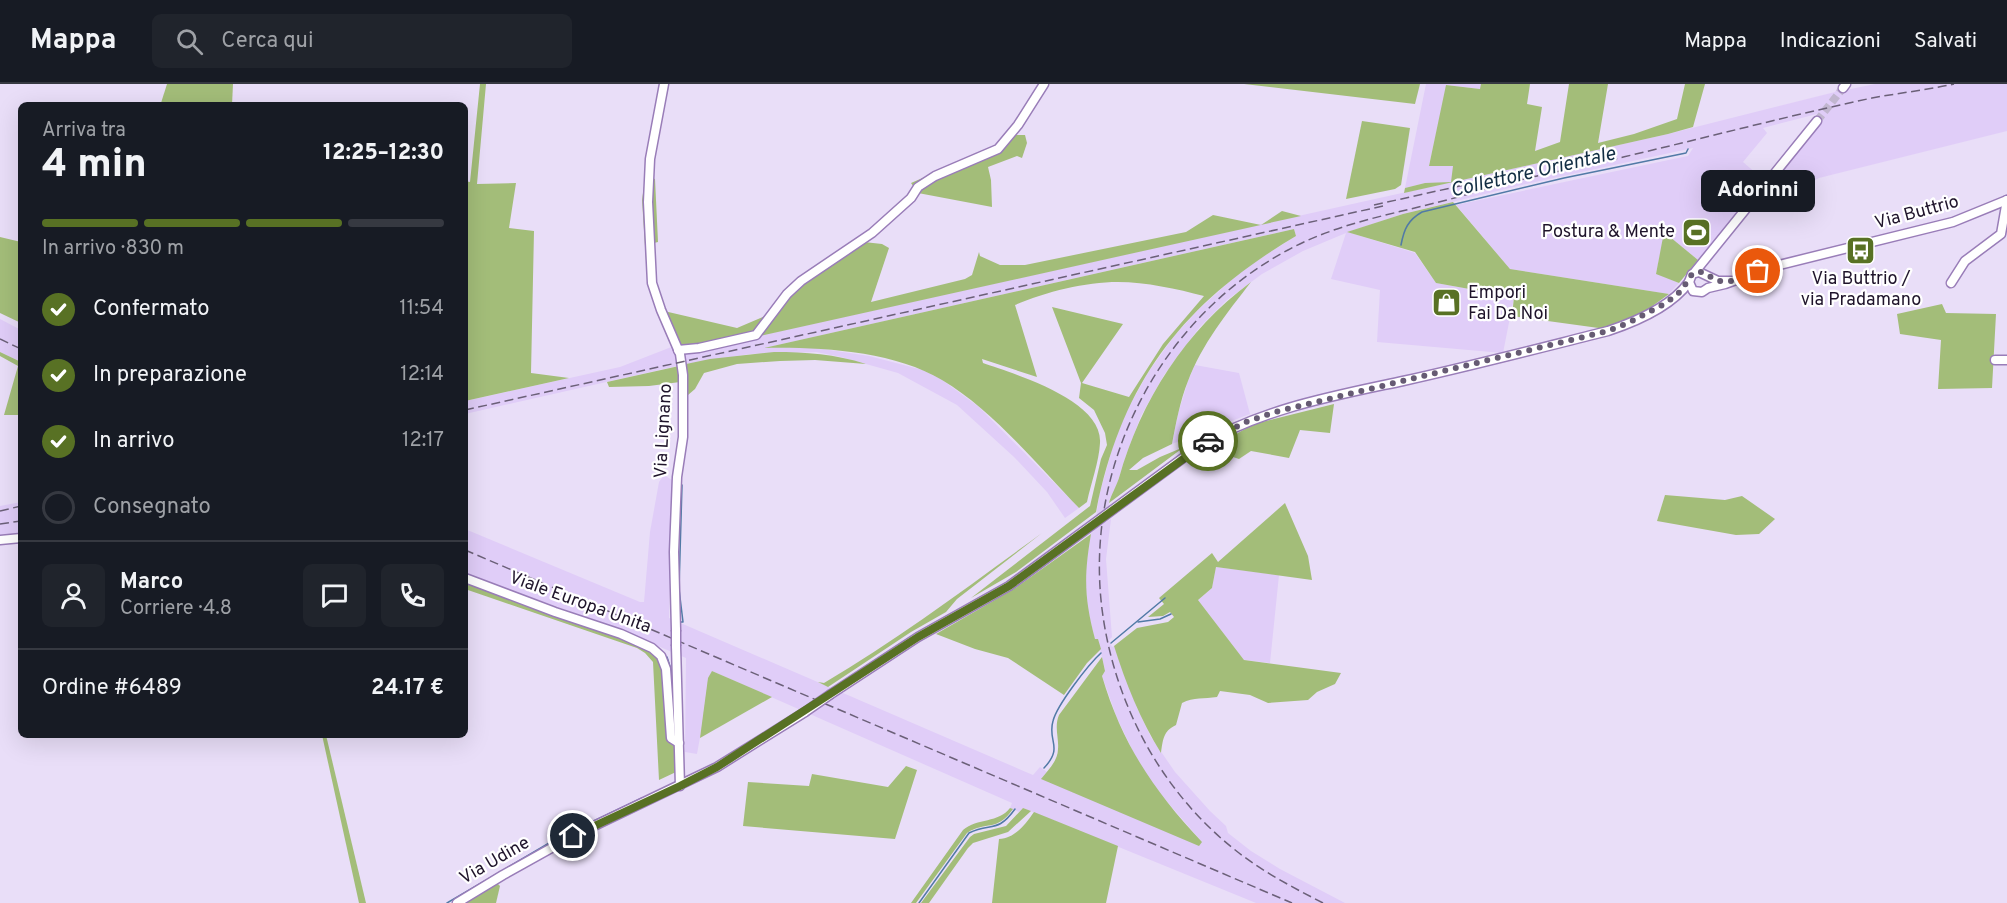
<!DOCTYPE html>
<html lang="it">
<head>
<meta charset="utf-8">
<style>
	:root { --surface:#171b24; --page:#20242c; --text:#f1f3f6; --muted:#9ea1a6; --line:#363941; --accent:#587124 }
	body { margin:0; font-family:Overpass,sans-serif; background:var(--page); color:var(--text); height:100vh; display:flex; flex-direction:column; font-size:22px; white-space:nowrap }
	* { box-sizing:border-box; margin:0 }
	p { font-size:20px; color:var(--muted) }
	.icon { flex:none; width:33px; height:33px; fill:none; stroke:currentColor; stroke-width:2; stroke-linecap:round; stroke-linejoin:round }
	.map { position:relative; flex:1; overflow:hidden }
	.details { position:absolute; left:18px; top:18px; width:450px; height:636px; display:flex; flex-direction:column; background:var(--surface); border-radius:9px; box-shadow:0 6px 24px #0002 }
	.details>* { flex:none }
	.pin { position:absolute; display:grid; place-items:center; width:51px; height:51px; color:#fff; margin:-26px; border:3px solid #fff; border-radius:50%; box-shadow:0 2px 6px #0007 }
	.courier { position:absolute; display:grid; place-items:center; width:60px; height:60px; margin:-30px; border:4px solid #587124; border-radius:50%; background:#fff; color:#222; box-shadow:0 2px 8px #0007 }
	.bubble { position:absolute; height:42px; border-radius:9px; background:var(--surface); box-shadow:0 6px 24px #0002; font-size:20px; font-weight:800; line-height:42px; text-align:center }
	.head em { font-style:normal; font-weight:800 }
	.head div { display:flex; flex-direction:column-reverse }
	.head { display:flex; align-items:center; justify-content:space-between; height:102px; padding:0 24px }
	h1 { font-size:39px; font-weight:800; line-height:45px }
	.bar { display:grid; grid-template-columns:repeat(4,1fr); gap:9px 6px; align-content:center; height:72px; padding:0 24px }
	.bar i { height:8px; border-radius:4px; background:var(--line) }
	.bar .active { background:var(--accent) }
	.bar p { grid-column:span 4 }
	.line { display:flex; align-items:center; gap:15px; padding:0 24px; border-top:2px solid var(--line) }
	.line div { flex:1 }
	.round { display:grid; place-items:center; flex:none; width:63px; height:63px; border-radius:9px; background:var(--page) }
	ol { padding:0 24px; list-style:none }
	li { display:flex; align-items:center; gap:18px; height:66px }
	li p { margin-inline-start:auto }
	li .icon { padding:6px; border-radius:50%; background:var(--accent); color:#fff; stroke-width:4 }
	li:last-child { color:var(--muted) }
	li i { width:33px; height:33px; border:3px solid var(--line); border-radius:50% }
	header { display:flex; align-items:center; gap:36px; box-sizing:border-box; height:84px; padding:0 30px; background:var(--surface); border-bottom:2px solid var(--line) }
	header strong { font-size:28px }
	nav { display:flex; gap:33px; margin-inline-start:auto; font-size:21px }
	.search { width:420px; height:54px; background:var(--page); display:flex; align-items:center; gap:15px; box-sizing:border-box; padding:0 21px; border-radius:9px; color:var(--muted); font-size:22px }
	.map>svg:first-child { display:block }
	.built { fill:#e0cdf8 }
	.green { fill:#a3bd79 }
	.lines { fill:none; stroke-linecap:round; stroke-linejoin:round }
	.stream { stroke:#517aa6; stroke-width:1.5 }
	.minor-tunnel { stroke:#c1b6cf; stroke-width:8; stroke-dasharray:8 4; stroke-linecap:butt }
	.minor-casing { stroke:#997db8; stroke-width:11 }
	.minor { stroke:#fff; stroke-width:8 }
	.rail { stroke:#6b6078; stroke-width:1.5; stroke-dasharray:9 4.5; stroke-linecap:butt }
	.minor-bridge-casing { stroke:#997db8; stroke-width:11; stroke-linecap:butt }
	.minor-bridge { stroke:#fff; stroke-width:8 }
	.done { stroke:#665b73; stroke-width:6; stroke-dasharray:0 10.8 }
	.route { stroke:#587124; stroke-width:8 }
	.labels { text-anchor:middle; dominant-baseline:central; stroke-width:4.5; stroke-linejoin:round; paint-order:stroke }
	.street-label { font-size:18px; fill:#1f142b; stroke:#fff }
	.poi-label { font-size:18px; fill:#1f142b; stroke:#fff; text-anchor:end }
	.water-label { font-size:20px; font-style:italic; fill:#132e44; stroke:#fff }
</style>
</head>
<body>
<header>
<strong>Mappa</strong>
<div class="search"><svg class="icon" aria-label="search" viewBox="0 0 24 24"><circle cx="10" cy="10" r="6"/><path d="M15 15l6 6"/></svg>Cerca qui</div>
<nav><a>Mappa</a><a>Indicazioni</a><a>Salvati</a></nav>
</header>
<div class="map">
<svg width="2007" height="819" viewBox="0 0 2007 819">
	<rect width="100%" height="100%" fill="#e9def8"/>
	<g class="built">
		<path d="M1426 0H1481V5L1447 1 1429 81 1453 82 1452 98 1668 50 1835 8 1839 2 1846 6 1875 0H2007V47L1819 94 1786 112 1769 128 1762 112 1821 40 1814 35 1817 30 1763 44 1767 49 1743 78 1764 96 1698 176 1665 149 1656 189 1679 199 1669 210 1510 185 1456 121 1678 74 1688 72 1693 64 1526 100 1403 130 1348 148 1415 169 1436 199 1514 213 1503 269 1377 258 1380 206 1331 195 1346 149 1303 167 1262 190 1227 216 1199 244 1164 291 1141 332 1126 371 1114 410 1110 414 1106 438 1111 435 1106 475 1112 553 1109 556 1112 563 1114 562 1137 624 1151 653 1175 688 1210 727 1226 742 1228 749 1251 767 1280 785 1345 819H1256L1023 724 1019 728 1010 724 1012 719 712 587 697 670 685 668 686 574 606 540 465 490V445L640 518H644L650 448 659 398 664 391 672 396 669 534 1033 691 1040 683 1047 688 1042 694 1202 758 1150 698 1136 674 1117 634 1102 592 1105 586 1098 556H1095L1088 527 1085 496 1086 482 1091 449 1094 447 1099 412 1114 358 1126 328 1149 287 1175 251 1197 227 1242 186 1296 152 1294 145 769 263 817 264 869 272 923 286 941 295 979 323 1079 424 1065 434 1047 408 1014 373 957 321 898 289 841 273 816 268 750 270 686 280 465 330V317L620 283 674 262 677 270 1447 99H1425L1405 104Z"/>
		<path d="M0 235 21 246V278L0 268Z"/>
		<path d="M1195 281 1239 289 1250 330 1172 360 1178 330 1188 297Z"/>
		<path d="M21 418V450L0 453V422Z"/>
		<path d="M1216 483 1279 491 1270 579 1244 576 1198 516 1212 504Z"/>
	</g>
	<g class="green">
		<path d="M167 0H233L232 21H169L161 19Z"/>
		<path d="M480 0H486L477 100 516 99 509 144 534 147 531 289 569 294 465 317V97L470 98Z"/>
		<path d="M662 0H669C668 12 663 21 660 32 655 53 654 74 652 94L655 95 658 158 654 159V180L646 177 642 116 654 32Z"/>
		<path d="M1244 0H1420L1415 20Z"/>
		<path d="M1481 0H1530L1527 20 1542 23 1535 67 1560 58 1569 0H1608L1598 59 1634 50 1677 35 1685 0H1705L1693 43 1668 50 1404 109 1405 104 1425 99 1451 98 1453 82H1429L1446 1 1480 5Z"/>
		<path d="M1362 37 1410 44 1401 101 1395 105 1346 115Z"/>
		<path d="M1016 51H1025L1027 59 1022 74 1017 72 988 83 991 96 992 123 918 109 911 99 934 89 936 94 987 75 1002 66Z"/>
		<path d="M1453 118 1510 185 1669 210 1647 226 1606 245 1512 232 1514 213 1436 199 1415 168 1347 148 1403 130Z"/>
		<path d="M1282 127 1301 132 683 269 664 227 737 244 765 232 795 205 864 158 882 160 889 164 871 218 965 195 972 191 979 168 980 172 1000 181H1025L1186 148 1213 131 1261 141Z"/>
		<path d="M1294 145 1296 152C1183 219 1122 297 1096 428L1016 488 971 514 1090 422 1101 375 1107 361 1105 349 1094 326 1079 314 1081 299 1052 223 1123 240 1082 299 1129 313 1163 260 1204 212C1177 205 1146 198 1118 198 1085 198 1045 208 1015 221L1037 293 982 275 983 279C1015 290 1103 316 1100 359 1099 378 1091 399 1087 418L1079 424C1038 382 993 326 942 296 893 267 821 263 764 264Z"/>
		<path d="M1664 148 1698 176 1679 199 1656 190Z"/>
		<path d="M0 153 21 158V239L0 229Z"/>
		<path d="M1251 198C1227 229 1202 260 1188 297 1180 317 1176 339 1172 360L1143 374 1129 386H1137L1160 373 1184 363 1109 419C1111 411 1116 403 1119 394 1141 316 1185 247 1251 198Z"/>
		<path d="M1942 220 1946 229 1996 230 1992 304 1938 305 1941 256 1900 250 1897 230Z"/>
		<path d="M0 268 21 278V331H4L18 282 0 272Z"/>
		<path d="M774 268C806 268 835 270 866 280L815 276 780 277 737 280 704 289 695 305 688 311 686 280 710 275Z"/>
		<path d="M679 282 680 298 649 302 609 303 607 298Z"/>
		<path d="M1334 320 1330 349 1300 346 1289 374 1251 367 1239 375 1209 365 1254 340Z"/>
		<path d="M1665 411 1725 416 1742 412 1775 435 1759 450 1736 451 1657 437Z"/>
		<path d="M1285 419 1308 472 1312 496 1216 483 1212 504 1198 516 1244 576 1341 589 1335 600 1317 608 1308 616 1268 619 1250 611 1220 607 1217 613C1204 615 1194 613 1182 619L1176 641C1163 647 1163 656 1161 669 1140 635 1126 600 1114 562L1137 544 1168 538 1174 533 1170 528 1163 532 1148 533 1164 520 1159 514 1212 469 1218 478Z"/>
		<path d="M1042 449 957 515 946 528 911 548 828 603 818 598 824 599C900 554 970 501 1042 449Z"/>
		<path d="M1091 450C1084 491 1084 514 1095 555H1098L1101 565 1087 579 1064 611 1008 574 975 565 936 550 1014 505Z"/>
		<path d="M465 499C496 510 643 554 657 573 671 591 666 632 667 654L669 658 676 664V688L659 696 653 578 645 569 637 564 465 505Z"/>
		<path d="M1102 573 1105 587 1102 592C1122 660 1154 707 1202 758L1199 762 1041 695C1048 686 1058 677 1058 665 1059 653 1054 643 1059 631Z"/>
		<path d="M712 587 772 613 700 654 708 594Z"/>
		<path d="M322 651H326L366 819H359Z"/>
		<path d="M906 682 917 686 895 755 743 742 748 698 809 702 812 690 888 703Z"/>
		<path d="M1010 724 1013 725C996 749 987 736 967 749L916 819H911L963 746C977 734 999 739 1010 724Z"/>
		<path d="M1023 724 1031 727 1008 748 973 759 968 764 929 819H921L970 753 974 750 1006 742Z"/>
		<path d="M1034 728 1118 762 1106 819H992L999 755C1015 754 1025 741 1034 728Z"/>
		<path d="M497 799 500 802 496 819H466Z"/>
	</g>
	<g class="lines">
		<g class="stream">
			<path d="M1401 161C1404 145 1408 136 1422 128L1564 94 1686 69 1688 65"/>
			<path d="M680 538H683L679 505 682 401"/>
			<path d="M1138 538 1160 535 1171 530"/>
			<path d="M1111 559 1165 514"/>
			<path d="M667 573 672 589 674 637"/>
			<path d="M675 663V680"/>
			<path d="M1044 684C1064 663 1047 657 1053 637 1057 621 1088 581 1101 569"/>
			<path d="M447 819 556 755 642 714"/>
			<path d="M919 819 969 749C991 738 997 750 1015 725"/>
		</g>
		<path class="minor-tunnel" d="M1817 37 1843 4"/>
		<defs>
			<g id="minor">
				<path d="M664 0 650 75 648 118 652 199 661 226 680 270 683 291V353L677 393 674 468 676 546"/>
				<path d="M1843 4 1846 0"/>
				<path d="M1694 189 1817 37"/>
				<path d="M1731 197H1718L1699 188 1692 190 1689 198 1693 207 1702 208 1708 204 1725 200 1775 182 1953 138 2007 116"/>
				<path d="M1951 199 1965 177 2001 150 2007 116"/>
				<path d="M678 266 699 264 756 251 787 210 801 197 872 149 911 114 918 103 935 92 998 65 1018 41 1044 0"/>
				<path d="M1995 276H2007"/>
				<path d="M0 456 21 454"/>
				<path d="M465 494 555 528 621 550 652 564 661 572 666 585 671 654 679 659"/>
				<path d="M676 562 680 702"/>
				<path d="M831 610 918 553 1009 502 1198 363C1260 325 1333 312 1403 297 1471 282 1540 264 1608 247 1635 238 1672 222 1689 198"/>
				<path d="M457 819 503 791 573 752 717 683 805 628"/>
			</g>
		</defs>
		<use href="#minor" class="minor-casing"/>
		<use href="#minor" class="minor"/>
		<g class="rail">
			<path d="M1374 121 1509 91"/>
			<path d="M0 255 21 265"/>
			<path d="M465 326 1383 122"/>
			<path d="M0 427 21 422"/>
			<path d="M0 440 21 437"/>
			<path d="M465 466 1292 819"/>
			<path d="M1323 819C1294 804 1265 789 1239 769 1162 710 1114 620 1102 525 1084 381 1160 234 1288 166 1336 140 1388 131 1439 118 1464 112 1487 104 1512 98 1539 91 1566 86 1593 80 1686 59 1778 34 1872 14 1899 9 1927 6 1954 0"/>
		</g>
		<defs>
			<g id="minor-bridge">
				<path d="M676 546V562"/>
				<path d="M805 628 831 610"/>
			</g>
		</defs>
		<use href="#minor-bridge" class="minor-bridge-casing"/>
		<use href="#minor-bridge" class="minor-bridge"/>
	</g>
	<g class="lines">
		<path class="done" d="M1208 357 1246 338 1275 328 1608 247 1630 238 1666 219 1681 207 1692 190 1696 188H1702L1718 197H1731L1758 187"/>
		<path class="route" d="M573 752 680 702 717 683 918 553 1009 502 1208 357"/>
	</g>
	<defs>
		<symbol id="stadium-square" viewBox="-11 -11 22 22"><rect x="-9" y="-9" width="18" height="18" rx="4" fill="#587124" stroke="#fff"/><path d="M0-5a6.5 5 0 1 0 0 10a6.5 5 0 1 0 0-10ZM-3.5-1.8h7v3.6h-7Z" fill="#fff"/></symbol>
		<symbol id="bus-square" viewBox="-11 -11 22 22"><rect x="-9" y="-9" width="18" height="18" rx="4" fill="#587124" stroke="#fff"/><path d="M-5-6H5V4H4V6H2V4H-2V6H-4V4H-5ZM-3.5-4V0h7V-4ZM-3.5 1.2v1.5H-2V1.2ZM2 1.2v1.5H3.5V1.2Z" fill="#fff"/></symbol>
		<symbol id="shop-square" viewBox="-11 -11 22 22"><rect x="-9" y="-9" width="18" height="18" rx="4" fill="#587124" stroke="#fff"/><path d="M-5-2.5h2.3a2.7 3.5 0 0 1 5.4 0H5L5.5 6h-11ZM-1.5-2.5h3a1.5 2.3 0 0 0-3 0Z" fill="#fff"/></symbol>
	</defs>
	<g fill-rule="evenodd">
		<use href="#stadium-square" x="1680" y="132" width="33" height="33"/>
		<use href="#bus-square" x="1844" y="150" width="33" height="33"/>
		<use href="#shop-square" x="1430" y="202" width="33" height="33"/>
	</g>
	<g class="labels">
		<g class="street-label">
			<text transform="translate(1917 129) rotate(-15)">Via Buttrio</text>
			<text transform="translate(664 347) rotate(-87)">Via Lignano</text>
			<text transform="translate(580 519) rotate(20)">Viale Europa Unita</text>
			<text transform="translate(495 777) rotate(-30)">Via Udine</text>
		</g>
		<g class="poi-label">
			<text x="1675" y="148">Postura &amp; Mente</text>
			<text x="1861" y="195" text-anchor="middle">Via Buttrio /<tspan x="1861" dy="21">via Pradamano</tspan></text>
			<text x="1468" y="209" text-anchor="start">Empori<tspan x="1468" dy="21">Fai Da Noi</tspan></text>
		</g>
		<g class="water-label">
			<text transform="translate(1533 89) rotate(-13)">Collettore Orientale</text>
		</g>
	</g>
</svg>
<div class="pin" style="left:1758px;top:187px;background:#ea580c"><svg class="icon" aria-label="bag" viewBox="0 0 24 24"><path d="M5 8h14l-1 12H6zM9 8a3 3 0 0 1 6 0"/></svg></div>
<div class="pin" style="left:573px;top:752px;background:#1f2937"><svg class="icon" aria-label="home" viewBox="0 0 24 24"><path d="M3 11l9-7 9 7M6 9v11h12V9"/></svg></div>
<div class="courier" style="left:1208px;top:357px"><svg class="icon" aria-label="car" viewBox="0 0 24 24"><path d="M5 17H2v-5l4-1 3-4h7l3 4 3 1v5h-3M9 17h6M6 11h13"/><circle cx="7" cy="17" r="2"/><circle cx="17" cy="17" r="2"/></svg></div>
<div class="bubble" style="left:1701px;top:86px;width:114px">Adorinni</div>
<section class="details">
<div class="head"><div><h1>4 min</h1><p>Arriva tra</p></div><em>12:25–12:30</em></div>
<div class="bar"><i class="active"></i><i class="active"></i><i class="active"></i><i></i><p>In arrivo · 830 m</p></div>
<ol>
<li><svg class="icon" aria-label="check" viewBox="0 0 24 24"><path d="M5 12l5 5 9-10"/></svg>Confermato<p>11:54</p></li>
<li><svg class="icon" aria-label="check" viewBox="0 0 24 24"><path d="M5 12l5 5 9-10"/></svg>In preparazione<p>12:14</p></li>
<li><svg class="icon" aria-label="check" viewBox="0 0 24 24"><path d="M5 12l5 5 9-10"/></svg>In arrivo<p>12:17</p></li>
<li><i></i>Consegnato</li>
</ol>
<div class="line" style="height:108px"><a class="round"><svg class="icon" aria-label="person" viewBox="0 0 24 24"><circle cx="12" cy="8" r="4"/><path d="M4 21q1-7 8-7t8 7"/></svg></a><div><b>Marco</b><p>Corriere · 4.8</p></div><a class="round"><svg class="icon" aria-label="chat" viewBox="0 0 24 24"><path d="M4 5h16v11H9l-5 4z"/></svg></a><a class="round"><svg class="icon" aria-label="phone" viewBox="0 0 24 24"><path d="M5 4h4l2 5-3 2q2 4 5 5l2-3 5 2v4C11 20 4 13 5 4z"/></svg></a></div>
<div class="line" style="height:78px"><div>Ordine #6489</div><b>24.17 €</b></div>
</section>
</div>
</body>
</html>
